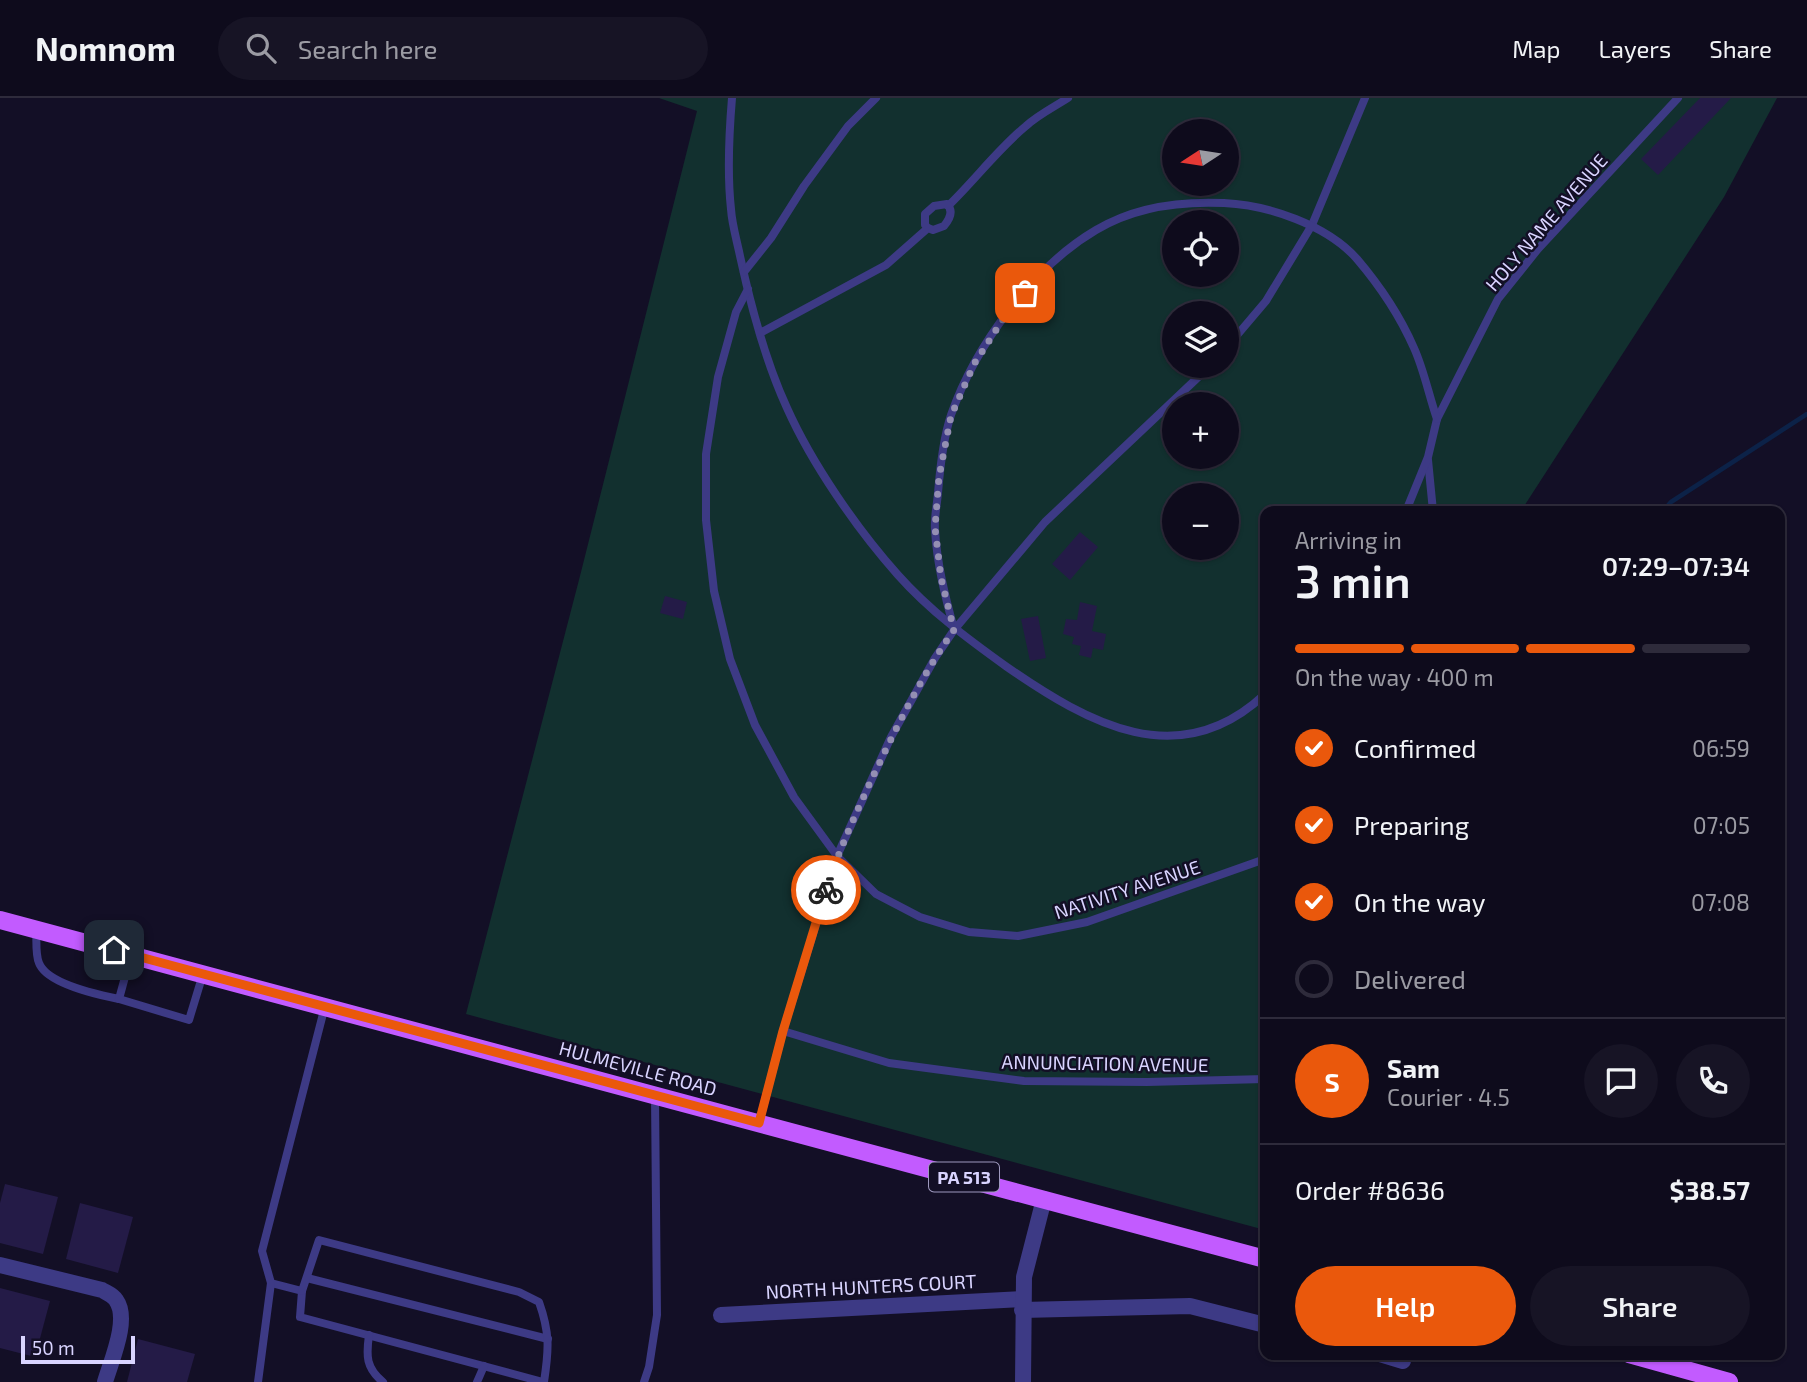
<!DOCTYPE html>
<html lang="en">
<head>
<meta charset="utf-8">
<style>
	:root { --surface:#0e0b1c; --page:#171425; --text:#f1f3f6; --muted:#9b9ba3; --line:#2e2b3b; --accent:#ea580c }
	body { margin:0; font-family:"Exo 2",sans-serif; background:var(--page); color:var(--text); height:100vh; display:flex; flex-direction:column; font-size:26px; white-space:nowrap }
	* { box-sizing:border-box; margin:0 }
	p { font-size:23px; color:var(--muted) }
	.icon { flex:none; width:38px; height:38px; fill:none; stroke:currentColor; stroke-width:2; stroke-linecap:round; stroke-linejoin:round }
	.map { position:relative; flex:1; overflow:hidden }
	.side { position:absolute; left:1260px; top:408px; width:525px; height:854px; display:flex; flex-direction:column; background:var(--surface); border-radius:14px; box-shadow:0 2px 5px #0004,0 0 0 2px var(--line) }
	.side>* { flex:none }
	.needle { width:46px; rotate:258deg }
	.fabs { position:absolute; left:1162px; top:21px; display:grid; gap:14px }
	.fabs a { display:grid; place-items:center; width:77px; height:77px; border-radius:50%; background:var(--surface); box-shadow:0 2px 5px #0004,0 0 0 2px var(--line); font-size:35px }
	.scale { position:absolute; left:21px; bottom:18px; width:114px; box-sizing:border-box; padding-left:7px; border:4px solid #d9d4ff; border-top:0; font-size:19px; line-height:24px; white-space:nowrap; color:#d9d4ff; -webkit-text-stroke:5px #130f26; paint-order:stroke }
	.pin { position:absolute; display:grid; place-items:center; width:60px; height:60px; color:#fff; margin:-30px; border-radius:14px; box-shadow:0 4px 10px #0006 }
	.courier { position:absolute; display:grid; place-items:center; width:70px; height:70px; margin:-35px; border:5px solid #ea580c; border-radius:50%; background:#fff; color:#222; box-shadow:0 2px 9px #0007 }
	.headline em { font-style:normal; font-weight:600 }
	.headline div { display:flex; flex-direction:column-reverse }
	.headline { display:flex; align-items:center; justify-content:space-between; height:119px; padding:0 35px }
	h1 { font-size:46px; font-weight:600; line-height:52px }
	.bar { display:grid; grid-template-columns:repeat(4,1fr); gap:10px 7px; align-content:center; height:84px; padding:0 35px }
	.bar i { height:9px; border-radius:5px; background:var(--line) }
	.bar .current { background:var(--accent) }
	.bar p { grid-column:span 4 }
	.line { display:flex; align-items:center; gap:18px; padding:0 35px; border-top:2px solid var(--line) }
	.line div { flex:1 }
	.round { display:grid; place-items:center; flex:none; width:74px; height:74px; border-radius:37px; background:var(--page) }
	ol { padding:0 35px; list-style:none }
	li { display:flex; align-items:center; gap:21px; height:77px }
	li p { margin-inline-start:auto }
	li .icon { padding:7px; border-radius:50%; background:var(--accent); color:#fff; stroke-width:4 }
	li:last-child { color:var(--muted) }
	li i { width:38px; height:38px; border:4px solid var(--line); border-radius:50% }
	.cta { display:flex; gap:14px; margin-top:auto; padding:14px 35px }
	.cta a { flex:1; height:80px; border-radius:42px; background:var(--accent); color:#fff; font-size:28px; font-weight:600; line-height:80px; text-align:center }
	.cta a+a { background:var(--page); color:var(--text) }
	header { display:flex; align-items:center; gap:42px; box-sizing:border-box; height:98px; padding:0 35px; background:var(--surface); border-bottom:2px solid var(--line) }
	header strong { font-size:33px }
	nav { display:flex; gap:38px; margin-inline-start:auto; font-size:24px }
	.search { width:490px; height:63px; background:var(--page); display:flex; align-items:center; gap:18px; box-sizing:border-box; padding:0 24px; border-radius:38px; color:var(--muted); font-size:26px }
	.map>svg:first-child { display:block }
	.green { fill:#12302f; fill-rule:evenodd }
	.lines { fill:none; stroke-linecap:round; stroke-linejoin:round }
	.stream { stroke:#0c2248; stroke-width:4.5 }
	.building { fill:#241b47 }
	.service { stroke:#3d3a85; stroke-width:8 }
	.minor { stroke:#3d3a85; stroke-width:16 }
	.primary { stroke:#c25bff; stroke-width:18 }
	.done { stroke:#948fb3; stroke-width:7; stroke-dasharray:0 12.6 }
	.route { stroke:#ea580c; stroke-width:9 }
	.labels { text-anchor:middle; dominant-baseline:central; stroke-width:5; stroke-linejoin:round; paint-order:stroke }
	.shield { fill:#130f26; stroke:#9e99be; stroke-width:2 }
	.shield-label { font-size:18px; font-weight:bold; fill:#d9d4ff }
	.street-label { font-size:19px; fill:#d9d4ff; stroke:#130f26 }
</style>
</head>
<body>
<header>
<strong>Nomnom</strong>
<div class="search"><svg class="icon" aria-label="search" viewBox="0 0 24 24"><circle cx="10" cy="10" r="6"/><path d="M15 15l6 6"/></svg>Search here</div>
<nav><a>Map</a><a>Layers</a><a>Share</a></nav>
</header>
<div class="map">
<svg width="1807" height="1284" viewBox="0 0 1807 1284">
	<rect width="100%" height="100%" fill="#130f26"/>
	<path class="green" d="M659 0H1777L1724 99 1521 413H1265V1132L466 916 580 478 697 13ZM1174 33H1227V86H1174ZM1174 124H1227V177H1174ZM1174 215H1227V268H1174ZM1174 306H1227V359H1174ZM1174 397H1227V450H1174Z"/>
	<g class="lines">
		<path class="stream" d="M1663 413 1671 404 1807 316"/>
	</g>
	<g class="building">
		<path d="M1700 0H1731L1658 77 1641 61Z"/>
		<path d="M1080 434 1098 449 1070 482 1052 466Z"/>
		<path d="M665 498 687 504 683 521 660 515Z"/>
		<path d="M1080 504 1097 508 1092 533 1106 536 1103 552 1093 550 1091 560 1079 557 1081 548 1072 546 1074 539 1063 536 1066 521 1077 522Z"/>
		<path d="M1038 518 1046 560 1030 563 1021 521Z"/>
		<path d="M5 1086 58 1099 43 1156 0 1145V1105Z"/>
		<path d="M80 1105 133 1119 118 1175 66 1161Z"/>
		<path d="M0 1190 50 1203 35 1259 0 1250Z"/>
		<path d="M138 1241 195 1256 187 1284H127Z"/>
	</g>
	<g class="lines">
		<g class="service">
			<path d="M732 0C729 36 727 75 731 111 732 127 737 143 740 158 751 209 765 262 787 310 812 366 857 431 898 477 930 513 968 541 1007 569 1088 625 1179 677 1265 596"/>
			<path d="M948 108C975 82 998 51 1026 28 1038 17 1054 9 1068 0"/>
			<path d="M744 174 771 140 804 88 848 28 876 0"/>
			<path d="M748 191 736 214 718 279 706 356V422L714 493 730 561 755 627 794 699 837 758 876 796 920 819 969 834 1018 838 1087 824 1265 761"/>
			<path d="M760 235 886 167 928 130 933 132 944 128C949 122 954 113 947 106L934 108 925 116V127L928 130"/>
			<path d="M1227 249 1266 203 1312 127 1365 0"/>
			<path d="M1428 362 1433 413"/>
			<path d="M1406 413 1428 359 1437 321 1498 201 1538 151 1678 0"/>
			<path d="M954 531C945 498 937 466 935 432 934 420 937 407 938 395 940 370 943 341 951 317 975 248 1033 169 1096 132 1134 109 1180 103 1224 105 1268 107 1327 127 1357 161 1380 188 1400 218 1414 250 1424 272 1429 298 1437 321"/>
			<path d="M36 831C37 841 35 856 39 865 47 886 99 897 119 901"/>
			<path d="M131 857 119 901 189 922 203 876"/>
			<path d="M783 933 889 965 1024 983 1147 984 1265 981"/>
			<path d="M759 1025 783 933 837 758 891 639 935 560 954 532 1045 424 1210 268"/>
			<path d="M307 1180 548 1241"/>
			<path d="M271 1185 302 1193 300 1219 543 1284"/>
			<path d="M302 1193 319 1142 519 1194 539 1204C550 1235 549 1251 544 1284"/>
			<path d="M369 1237C366 1258 366 1270 383 1284"/>
			<path d="M258 1284 271 1185 262 1153 325 908"/>
			<path d="M477 1284 484 1268"/>
			<path d="M644 1284 649 1269 657 1217 655 998"/>
		</g>
		<g class="minor">
			<path d="M0 1167 102 1192C107 1195 113 1197 116 1202 130 1221 111 1263 105 1284"/>
			<path d="M1022 1212 1190 1208 1265 1227"/>
			<path d="M721 1217 1023 1201"/>
			<path d="M1380 1256 1403 1263"/>
			<path d="M1023 1284 1024 1179 1044 1101"/>
		</g>
		<g class="primary">
			<path d="M0 822 1265 1161"/>
			<path d="M1629 1256 1729 1284"/>
		</g>
	</g>
	<g class="lines">
		<path class="done" d="M826 792C838 755 853 722 869 687 894 634 920 580 954 532L941 480 935 430 939 379 951 318 974 266 1011 209 1025 195"/>
		<path class="route" d="M114 852 759 1025 783 933 826 792"/>
	</g>
	<g class="labels">
		<rect class="shield" x="929" y="1064.5" width="70" height="29" rx="5"/>
		<g class="shield-label">
			<text x="964" y="1079">PA 513</text>
		</g>
		<g class="street-label">
			<text transform="translate(1546 124) rotate(-49)">HOLY NAME AVENUE</text>
			<text transform="translate(1127 791) rotate(-18)">NATIVITY AVENUE</text>
			<text transform="translate(1105 965) rotate(1)">ANNUNCIATION AVENUE</text>
			<text transform="translate(638 970) rotate(15)">HULMEVILLE ROAD</text>
			<text transform="translate(871 1188) rotate(-3)">NORTH HUNTERS COURT</text>
		</g>
	</g>
</svg>
<div class="fabs">
<a><svg class="needle" viewBox="-14 -14 28 28"><path d="M0-13l5 13h-10z" fill="#e53935"/><path d="M0 13l5-13h-10z" fill="#9b9ba3"/></svg></a>
<a><svg class="icon" aria-label="locate" viewBox="0 0 24 24"><circle cx="12" cy="12" r="6"/><path d="M12 2v4M12 18v4M2 12h4M18 12h4"/></svg></a>
<a><svg class="icon" aria-label="layers" viewBox="0 0 24 24"><path d="M12 4l9 5-9 5-9-5zM3 14l9 5 9-5"/></svg></a>
<a>+</a>
<a>−</a>
</div>
<div class="scale">50 m</div>
<div class="pin" style="left:1025px;top:195px;background:#ea580c"><svg class="icon" aria-label="bag" viewBox="0 0 24 24"><path d="M5 8h14l-1 12H6zM9 8a3 3 0 0 1 6 0"/></svg></div>
<div class="pin" style="left:114px;top:852px;background:#1f2937"><svg class="icon" aria-label="home" viewBox="0 0 24 24"><path d="M3 11l9-7 9 7M6 9v11h12V9"/></svg></div>
<div class="courier" style="left:826px;top:792px"><svg class="icon" aria-label="bike" viewBox="0 0 24 24"><circle cx="6" cy="16" r="4"/><circle cx="18" cy="16" r="4"/><path d="M6 16l4-8h5l3 8M10 8l3 8H6M13 5h3"/></svg></div>
<section class="side">
<div class="headline"><div><h1>3 min</h1><p>Arriving in</p></div><em>07:29–07:34</em></div>
<div class="bar"><i class="current"></i><i class="current"></i><i class="current"></i><i></i><p>On the way · 400 m</p></div>
<ol>
<li><svg class="icon" aria-label="check" viewBox="0 0 24 24"><path d="M5 12l5 5 9-10"/></svg>Confirmed<p>06:59</p></li>
<li><svg class="icon" aria-label="check" viewBox="0 0 24 24"><path d="M5 12l5 5 9-10"/></svg>Preparing<p>07:05</p></li>
<li><svg class="icon" aria-label="check" viewBox="0 0 24 24"><path d="M5 12l5 5 9-10"/></svg>On the way<p>07:08</p></li>
<li><i></i>Delivered</li>
</ol>
<div class="line" style="height:126px"><b class="round" style="background:var(--accent);color:#fff">S</b><div><b>Sam</b><p>Courier · 4.5</p></div><a class="round"><svg class="icon" aria-label="chat" viewBox="0 0 24 24"><path d="M4 5h16v11H9l-5 4z"/></svg></a><a class="round"><svg class="icon" aria-label="phone" viewBox="0 0 24 24"><path d="M5 4h4l2 5-3 2q2 4 5 5l2-3 5 2v4C11 20 4 13 5 4z"/></svg></a></div>
<div class="line" style="height:91px"><div>Order #8636</div><b>$38.57</b></div>
<div class="cta"><a>Help</a><a>Share</a></div>
</section>
</div>
</body>
</html>
